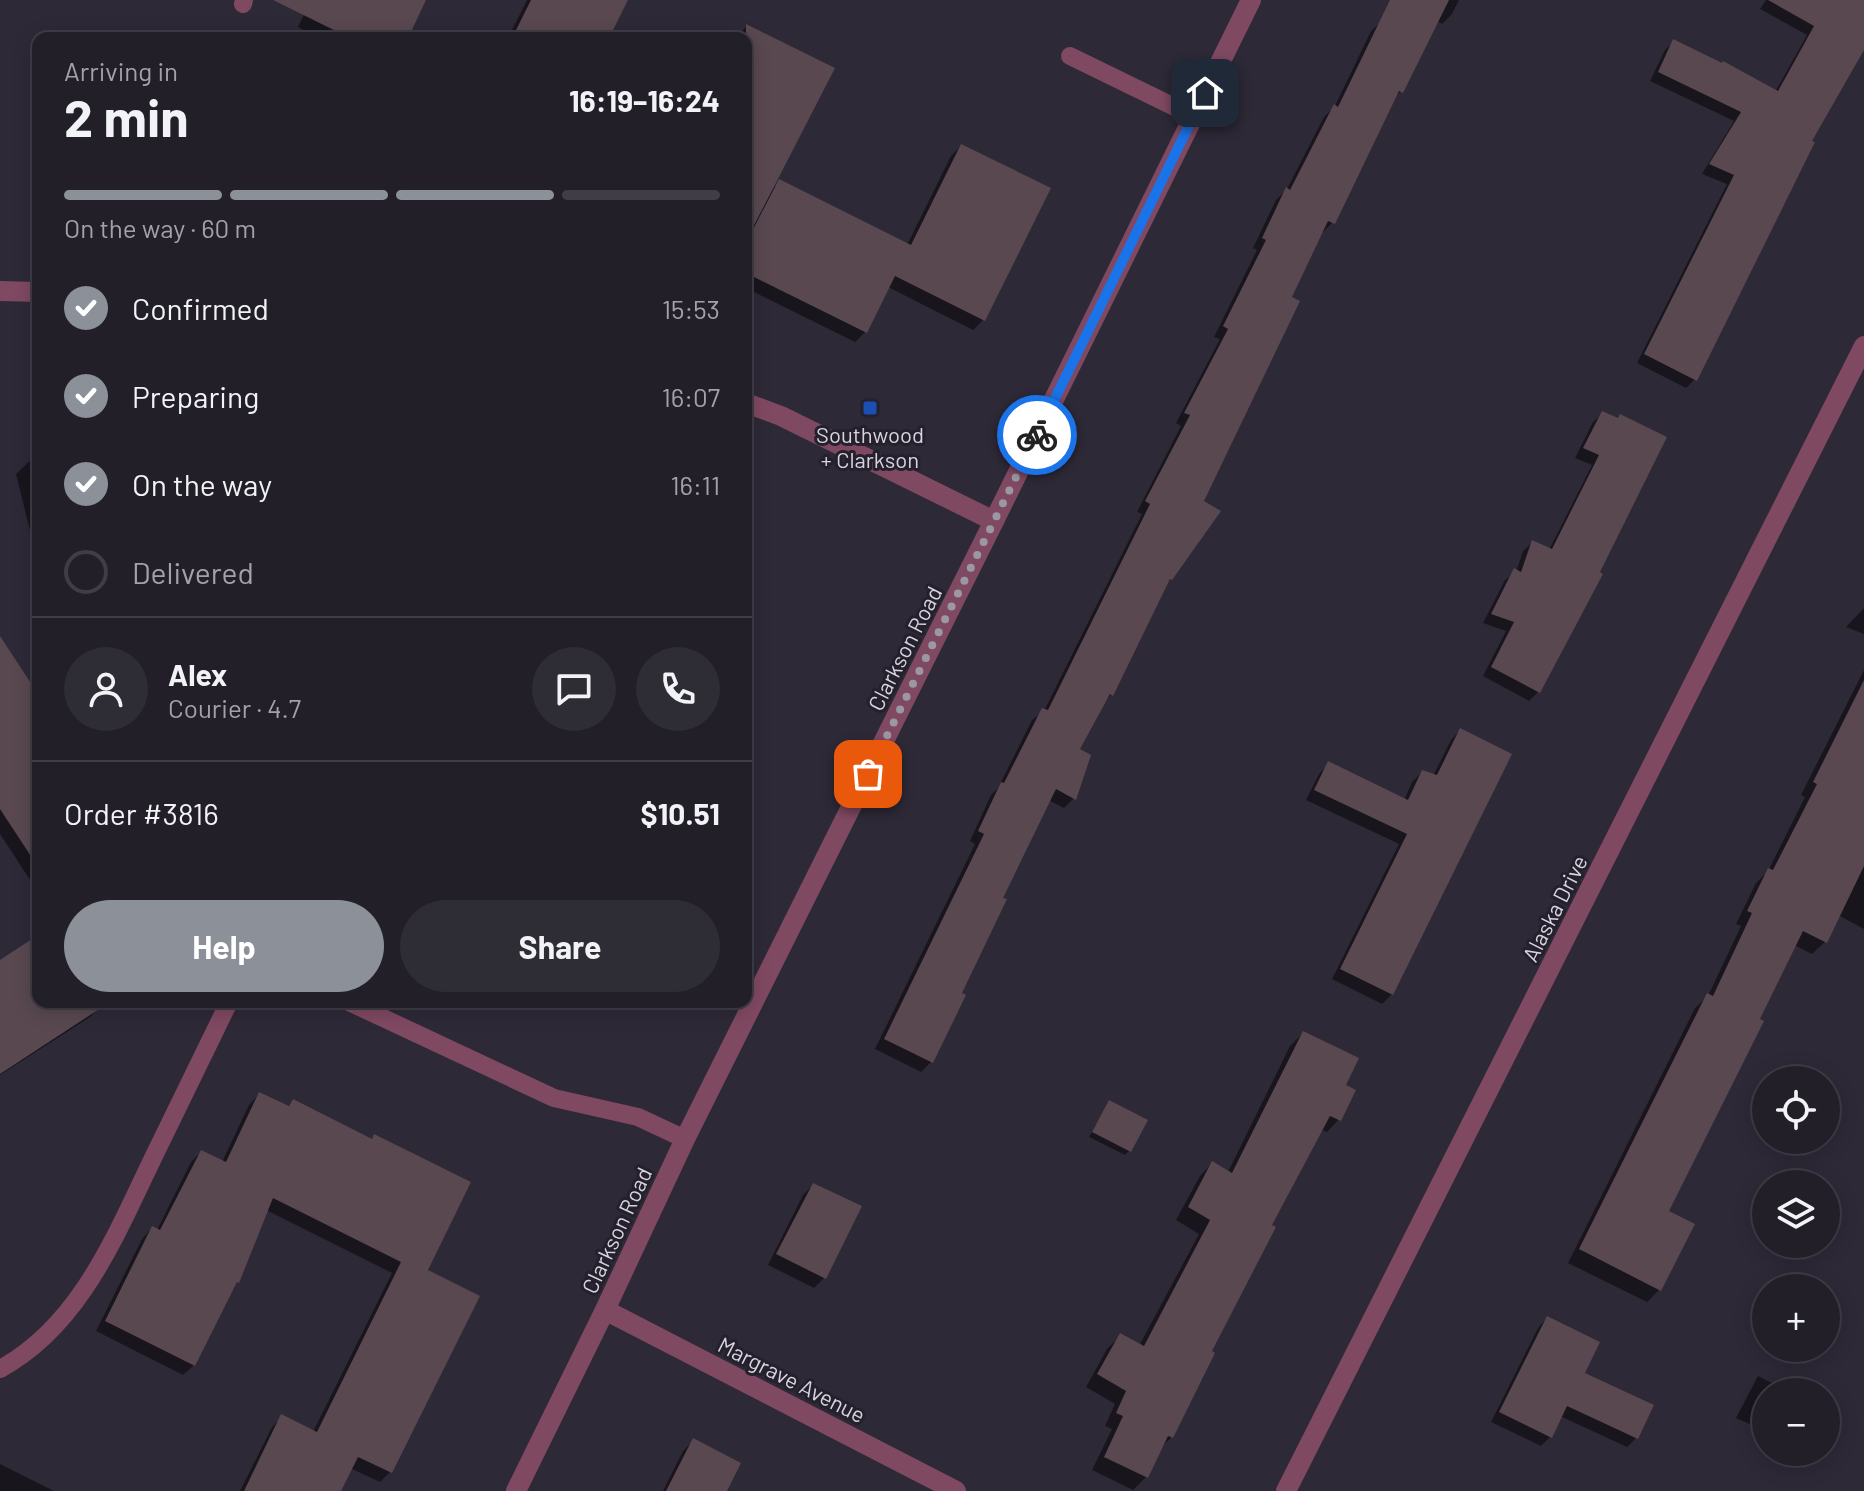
<!DOCTYPE html>
<html lang="en">
<head>
<meta charset="utf-8">
<style>
	:root { --surface:#221f29; --page:#2e2c35; --text:#f1f3f6; --muted:#a2a2a8; --line:#3f3d46; --accent:#8c9099 }
	body { margin:0; font-family:Barlow,sans-serif; background:var(--page); color:var(--text); height:100vh; display:flex; flex-direction:column; font-size:30px; white-space:nowrap }
	* { box-sizing:border-box; margin:0 }
	p { font-size:26px; color:var(--muted) }
	.icon { flex:none; width:44px; height:44px; fill:none; stroke:currentColor; stroke-width:2; stroke-linecap:round; stroke-linejoin:round }
	.map { position:relative; flex:1; overflow:hidden }
	.sheet { position:absolute; left:32px; top:32px; width:720px; height:976px; display:flex; flex-direction:column; background:var(--surface); border-radius:16px; box-shadow:0 4px 20px #0003,0 0 0 2px var(--line) }
	.sheet>* { flex:none }
	.controls { position:absolute; left:1752px; top:1066px; display:grid; gap:16px }
	.controls a { display:grid; place-items:center; width:88px; height:88px; border-radius:50%; background:var(--surface); box-shadow:0 4px 20px #0003,0 0 0 2px var(--line); font-size:40px }
	.pin { position:absolute; display:grid; place-items:center; width:68px; height:68px; color:#fff; margin:-34px; border-radius:16px; box-shadow:0 4px 12px #0006 }
	.courier { position:absolute; display:grid; place-items:center; width:80px; height:80px; margin:-40px; border:6px solid #1a73e8; border-radius:50%; background:#fff; color:#222; box-shadow:0 2px 10px #0007 }
	.overview em { font-style:normal; font-weight:700 }
	.overview div { display:flex; flex-direction:column-reverse }
	.overview { display:flex; align-items:center; justify-content:space-between; height:136px; padding:0 32px }
	h1 { font-size:52px; font-weight:700; line-height:60px }
	.bar { display:grid; grid-template-columns:repeat(4,1fr); gap:12px 8px; align-content:center; height:96px; padding:0 32px }
	.bar i { height:10px; border-radius:6px; background:var(--line) }
	.bar .current { background:var(--accent) }
	.bar p { grid-column:span 4 }
	.line { display:flex; align-items:center; gap:20px; padding:0 32px; border-top:2px solid var(--line) }
	.line div { flex:1 }
	.round { display:grid; place-items:center; flex:none; width:84px; height:84px; border-radius:42px; background:var(--page) }
	ol { padding:0 32px; list-style:none }
	li { display:flex; align-items:center; gap:24px; height:88px }
	li p { margin-inline-start:auto }
	li .icon { padding:8px; border-radius:50%; background:var(--accent); color:#fff; stroke-width:4 }
	li:last-child { color:var(--muted) }
	li i { width:44px; height:44px; border:4px solid var(--line); border-radius:50% }
	.button { display:flex; gap:16px; margin-top:auto; padding:16px 32px }
	.button a { flex:1; height:92px; border-radius:48px; background:var(--accent); color:#fff; font-size:32px; font-weight:700; line-height:92px; text-align:center }
	.button a+a { background:var(--page); color:var(--text) }
	.map>svg:first-child { display:block }
	.shadow { fill:#0007 }
	.building { fill:#594850 }
	.lines { fill:none; stroke-linecap:round; stroke-linejoin:round }
	.service { stroke:#804962; stroke-width:18 }
	.minor { stroke:#804962; stroke-width:20 }
	.tertiary { stroke:#804962; stroke-width:20 }
	.done { stroke:#9c98a3; stroke-width:8; stroke-dasharray:0 14.4 }
	.route { stroke:#1a73e8; stroke-width:10 }
	.transit-dot { fill:#1a4fb4; stroke:#25202d; stroke-width:3 }
	.labels { text-anchor:middle; dominant-baseline:central; stroke-width:6; stroke-linejoin:round; paint-order:stroke }
	.poi-label { font-size:22px; fill:#d7d4dd; stroke:#25202d }
	.street-label { font-size:22px; fill:#d7d4dd; stroke:#25202d }
</style>
</head>
<body>
<div class="map">
<svg width="1864" height="1491" viewBox="0 0 1864 1491">
	<rect width="100%" height="100%" fill="#2e2937"/>
	<g class="shadow">
		<path d="M311 0H424L405 38H319L298 27Z"/>
		<path d="M527 0H625L606 38H508Z"/>
		<path d="M1393 0H1459L1452 14 1442 24 1436 21 1401 91 1392 100 1333 222 1323 232H1321L1289 298 1171 579 1166 584 1111 695 1103 703 1077 750 1074 798 1064 808 1048 800 1000 898 960 993 963 996 931 1062 921 1072 875 1049 975 844 970 841 991 795 998 788 1032 720 1044 711 1142 514 1137 512 1181 426 1176 423 1220 339 1214 337 1257 250 1253 248 1276 200 1287 189 1324 117 1335 106 1371 31 1382 21Z"/>
		<path d="M1766 0H1859L1864 3V46L1810 142 1695 379 1686 388 1637 363 1727 184 1702 174 1734 121 1650 81 1665 50 1674 41 1775 92 1807 35 1760 9Z"/>
		<path d="M746 27 772 189 779 182 907 245 951 156 961 146 984 319 973 330 888 287 865 332 855 342 746 288V38H736Z"/>
		<path d="M1603 413 1617 420 1538 692 1529 701 1483 676 1506 631 1483 623 1505 580 1516 572 1523 551 1533 542 1549 550 1592 465 1575 458 1593 422Z"/>
		<path d="M38 453V563L16 474Z"/>
		<path d="M1864 608V634L1846 627Z"/>
		<path d="M0 640 38 698V892L0 834Z"/>
		<path d="M1864 670V849L1857 863 1864 866V929L1838 915 1825 942 1812 954 1794 945 1667 1212 1659 1290 1647 1302 1568 1263 1695 1008 1708 996 1741 926 1736 924 1756 883 1768 871 1805 797 1801 795Z"/>
		<path d="M1460 730 1392 994 1382 1004 1332 979 1399 844 1306 800 1319 774 1329 764 1404 801 1412 782 1422 772 1433 776 1451 740Z"/>
		<path d="M38 938V1002H97L100 1007 90 1017 0 1075V962Z"/>
		<path d="M1303 1033 1343 1086 1339 1119 1327 1132 1320 1129 1269 1226 1172 1437 1160 1448 1146 1477 1133 1490 1092 1470 1112 1429 1105 1426 1115 1404 1086 1387 1107 1349 1120 1336 1139 1346 1199 1234 1176 1220 1200 1176 1212 1163 1228 1172 1290 1046Z"/>
		<path d="M259 1094 287 1107 293 1101 370 1140 375 1136 425 1271 390 1472 380 1482 350 1468 339 1491H240L272 1427 282 1417 313 1432 392 1273 266 1210 194 1365 183 1375 96 1331 142 1239 152 1228 157 1230 191 1162 201 1152 222 1162 249 1105Z"/>
		<path d="M1109 1102 1129 1151 1125 1155 1089 1137Z"/>
		<path d="M813 1185 824 1278 814 1288 768 1265 803 1195Z"/>
		<path d="M1547 1318 1582 1374 1636 1438 1627 1447 1560 1416 1550 1437 1541 1446 1491 1422 1538 1328Z"/>
		<path d="M1758 1376 1790 1392H1766V1431L1736 1418Z"/>
		<path d="M694 1440 725 1491H663L683 1451Z"/>
		<path d="M0 1464 54 1491H0Z"/>
	</g>
	<g class="building">
		<path d="M273 0H426L408 38H350Z"/>
		<path d="M531 0H628L609 38H512Z"/>
		<path d="M1390 0H1449L1403 93 1399 91 1335 224 1328 221 1292 297 1300 301 1204 501 1221 511 1172 580 1170 579 1113 696 1110 694 1080 749 1091 755 1076 800 1056 789 1003 898 1007 899 962 993 966 995 933 1063 884 1039 984 834 978 831 1001 782 1004 783 1042 708 1048 710 1150 504 1145 501 1190 415 1184 413 1228 329 1223 326 1266 240 1262 238 1286 187 1290 190 1334 104 1338 107Z"/>
		<path d="M1768 0H1864V50L1812 141 1815 142 1697 381 1644 354 1734 175 1709 164 1741 112 1658 72 1673 39 1722 63 1723 61 1778 91 1814 26Z"/>
		<path d="M746 24 835 68 746 241Z"/>
		<path d="M961 144 1051 188 985 321 895 276 867 333 746 273V243L779 179 911 245Z"/>
		<path d="M1602 411 1618 418 1620 414 1667 437 1600 572 1603 574 1540 693 1491 667 1514 622 1491 614 1514 568 1521 572 1532 540 1552 549 1599 455 1583 448Z"/>
		<path d="M0 636 38 694V867L0 809Z"/>
		<path d="M1864 680V866L1827 943 1803 931 1760 1019 1764 1021 1669 1211 1695 1224 1661 1291 1579 1249 1707 993 1713 996 1752 913 1747 911 1768 868 1773 870 1817 784 1813 782Z"/>
		<path d="M1460 728 1512 754 1393 995 1340 969 1407 834 1314 790 1328 761 1408 800 1422 770 1437 775Z"/>
		<path d="M38 935V1002H110L0 1074V960Z"/>
		<path d="M1303 1031 1359 1058 1346 1085 1356 1090 1341 1121 1330 1116 1272 1225 1276 1227 1212 1351 1215 1353 1173 1438 1168 1436 1148 1478 1104 1457 1123 1416 1116 1413 1126 1391 1097 1374 1120 1333 1144 1346 1210 1220 1188 1207 1212 1161 1232 1173Z"/>
		<path d="M259 1092 289 1106 293 1099 372 1139 374 1134 471 1182 428 1270 480 1296 392 1473 358 1457 341 1491H244L281 1414 317 1432 401 1262 273 1198 239 1283 237 1282 195 1366 105 1321 152 1226 160 1230 201 1150 226 1162Z"/>
		<path d="M1109 1100 1148 1120 1131 1152 1092 1132Z"/>
		<path d="M813 1183 862 1206 826 1279 776 1254Z"/>
		<path d="M1547 1316 1600 1342 1585 1373 1654 1405 1638 1439 1567 1406 1552 1438 1499 1412Z"/>
		<path d="M693 1438 741 1463 727 1491H666Z"/>
	</g>
	<g class="lines">
		<g class="service">
			<path d="M243 4 244 0"/>
			<path d="M1070 56 1193 116"/>
			<path d="M349 1002 554 1098 638 1117 685 1139"/>
			<path d="M0 1369C81 1325 116 1234 154 1156 179 1104 204 1053 229 1002"/>
		</g>
		<g class="minor">
			<path d="M994 521 1251 0"/>
			<path d="M605 1310 956 1491"/>
			<path d="M1286 1491 1864 346"/>
		</g>
		<g class="tertiary">
			<path d="M0 291 38 292"/>
			<path d="M516 1491 605 1310 685 1139 994 521 781 416 746 403"/>
		</g>
	</g>
	<g class="lines">
		<path class="done" d="M868 774 1037 435"/>
		<path class="route" d="M1037 435 1205 93"/>
	</g>
	<rect class="transit-dot" x="862" y="400" width="16" height="16" rx="4"/>
	<g class="labels">
		<g class="poi-label">
			<text x="870" y="434">Southwood<tspan x="870" dy="25">+ Clarkson</tspan></text>
		</g>
		<g class="street-label">
			<text transform="translate(904 648) rotate(-63)">Clarkson Road</text>
			<text transform="translate(1554 908) rotate(-63)">Alaska Drive</text>
			<text transform="translate(616 1230) rotate(-65)">Clarkson Road</text>
			<text transform="translate(792 1379) rotate(27)">Margrave Avenue</text>
		</g>
	</g>
</svg>
<div class="controls">
<a><svg class="icon" aria-label="locate" viewBox="0 0 24 24"><circle cx="12" cy="12" r="6"/><path d="M12 2v4M12 18v4M2 12h4M18 12h4"/></svg></a>
<a><svg class="icon" aria-label="layers" viewBox="0 0 24 24"><path d="M12 4l9 5-9 5-9-5zM3 14l9 5 9-5"/></svg></a>
<a>+</a>
<a>−</a>
</div>
<div class="pin" style="left:868px;top:774px;background:#ea580c"><svg class="icon" aria-label="bag" viewBox="0 0 24 24"><path d="M5 8h14l-1 12H6zM9 8a3 3 0 0 1 6 0"/></svg></div>
<div class="pin" style="left:1205px;top:93px;background:#1f2937"><svg class="icon" aria-label="home" viewBox="0 0 24 24"><path d="M3 11l9-7 9 7M6 9v11h12V9"/></svg></div>
<div class="courier" style="left:1037px;top:435px"><svg class="icon" aria-label="bike" viewBox="0 0 24 24"><circle cx="6" cy="16" r="4"/><circle cx="18" cy="16" r="4"/><path d="M6 16l4-8h5l3 8M10 8l3 8H6M13 5h3"/></svg></div>
<section class="sheet">
<div class="overview"><div><h1>2 min</h1><p>Arriving in</p></div><em>16:19–16:24</em></div>
<div class="bar"><i class="current"></i><i class="current"></i><i class="current"></i><i></i><p>On the way · 60 m</p></div>
<ol>
<li><svg class="icon" aria-label="check" viewBox="0 0 24 24"><path d="M5 12l5 5 9-10"/></svg>Confirmed<p>15:53</p></li>
<li><svg class="icon" aria-label="check" viewBox="0 0 24 24"><path d="M5 12l5 5 9-10"/></svg>Preparing<p>16:07</p></li>
<li><svg class="icon" aria-label="check" viewBox="0 0 24 24"><path d="M5 12l5 5 9-10"/></svg>On the way<p>16:11</p></li>
<li><i></i>Delivered</li>
</ol>
<div class="line" style="height:144px"><a class="round"><svg class="icon" aria-label="person" viewBox="0 0 24 24"><circle cx="12" cy="8" r="4"/><path d="M4 21q1-7 8-7t8 7"/></svg></a><div><b>Alex</b><p>Courier · 4.7</p></div><a class="round"><svg class="icon" aria-label="chat" viewBox="0 0 24 24"><path d="M4 5h16v11H9l-5 4z"/></svg></a><a class="round"><svg class="icon" aria-label="phone" viewBox="0 0 24 24"><path d="M5 4h4l2 5-3 2q2 4 5 5l2-3 5 2v4C11 20 4 13 5 4z"/></svg></a></div>
<div class="line" style="height:104px"><div>Order #3816</div><b>$10.51</b></div>
<div class="button"><a>Help</a><a>Share</a></div>
</section>
</div>
</body>
</html>
